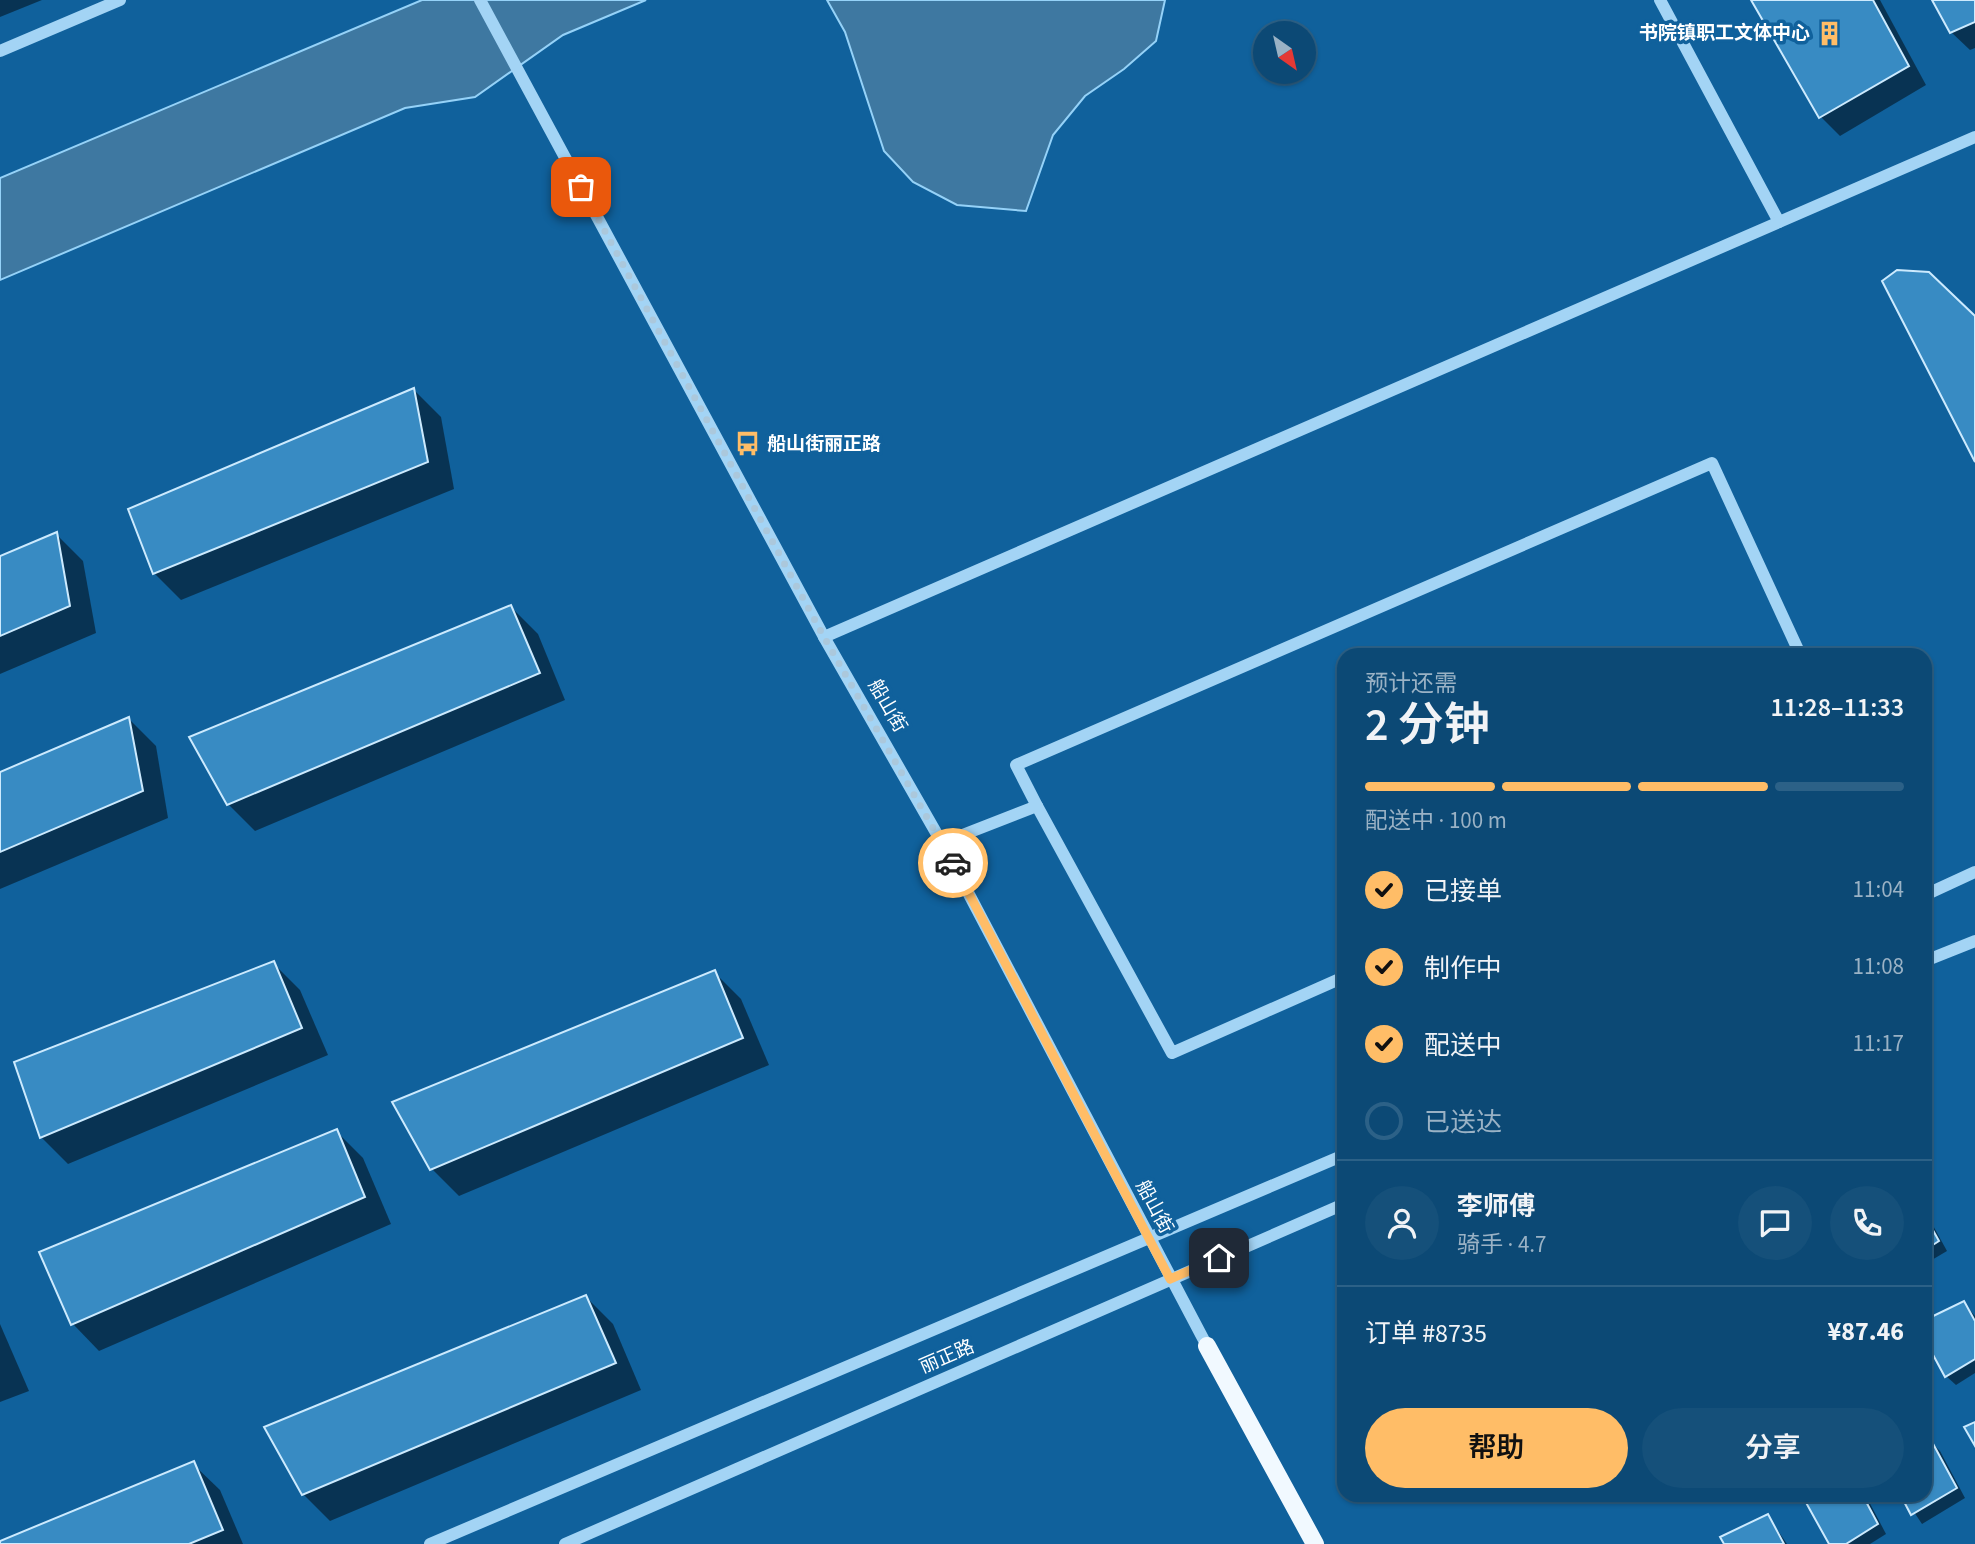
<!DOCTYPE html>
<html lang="zh">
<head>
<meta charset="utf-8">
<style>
	:root { --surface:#0c4975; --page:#15507a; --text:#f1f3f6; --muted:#9ab2c5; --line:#2c6187; --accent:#ffbd67 }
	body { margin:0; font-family:"Source Sans 3","Noto Sans SC",sans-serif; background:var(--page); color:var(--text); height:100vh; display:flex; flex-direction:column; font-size:26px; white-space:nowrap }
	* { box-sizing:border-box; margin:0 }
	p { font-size:23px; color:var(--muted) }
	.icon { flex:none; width:38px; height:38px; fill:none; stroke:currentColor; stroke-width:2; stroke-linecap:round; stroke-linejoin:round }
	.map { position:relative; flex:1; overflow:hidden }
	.details { position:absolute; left:1337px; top:648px; width:595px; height:854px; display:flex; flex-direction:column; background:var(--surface); border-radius:21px; box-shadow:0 2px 5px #0004,0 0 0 2px var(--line) }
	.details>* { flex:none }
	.needle { width:46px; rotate:146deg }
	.tools { position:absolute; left:1253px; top:21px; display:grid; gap:14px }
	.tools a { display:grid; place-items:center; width:63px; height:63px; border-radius:50%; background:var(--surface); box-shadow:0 2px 5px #0004,0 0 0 2px var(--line); font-size:35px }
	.pin { position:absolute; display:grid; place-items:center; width:60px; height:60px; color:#fff; margin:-30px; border-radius:14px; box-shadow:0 4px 10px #0006 }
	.courier { position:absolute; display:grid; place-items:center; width:70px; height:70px; margin:-35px; border:5px solid #ffbd67; border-radius:50%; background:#fff; color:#222; box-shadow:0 2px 9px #0007 }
	.head em { font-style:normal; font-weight:600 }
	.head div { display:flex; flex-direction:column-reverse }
	.head { display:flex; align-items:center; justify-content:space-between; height:119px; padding:0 28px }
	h1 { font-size:46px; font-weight:600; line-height:52px }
	.bar { display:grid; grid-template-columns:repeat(4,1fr); gap:10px 7px; align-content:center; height:84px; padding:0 28px }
	.bar i { height:9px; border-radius:5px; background:var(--line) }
	.bar .on { background:var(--accent) }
	.bar p { grid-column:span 4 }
	.line { display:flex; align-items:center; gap:18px; padding:0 28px; border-top:2px solid var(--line) }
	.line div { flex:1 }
	.round { display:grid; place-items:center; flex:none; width:74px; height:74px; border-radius:37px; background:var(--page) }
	ol { padding:0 28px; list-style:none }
	li { display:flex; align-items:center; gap:21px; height:77px }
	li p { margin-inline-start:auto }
	li .icon { padding:7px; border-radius:50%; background:var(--accent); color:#111; stroke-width:4 }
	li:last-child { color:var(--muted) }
	li i { width:38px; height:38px; border:4px solid var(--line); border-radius:50% }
	.primary-button { display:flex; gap:14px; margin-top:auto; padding:14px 28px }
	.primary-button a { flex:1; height:80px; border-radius:42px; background:var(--accent); color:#111; font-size:28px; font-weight:600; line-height:80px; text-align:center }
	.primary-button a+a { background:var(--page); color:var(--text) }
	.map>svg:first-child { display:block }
	.water { fill:#3e78a1; stroke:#95d2f8; stroke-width:2 }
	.shadow { fill:#0007 }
	.building { fill:#388bc3; stroke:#cceafe; stroke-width:2 }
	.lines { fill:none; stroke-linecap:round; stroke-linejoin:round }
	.minor { stroke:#a3d4f5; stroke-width:12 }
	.major { stroke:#f1f9ff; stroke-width:18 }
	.done { stroke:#abc8dc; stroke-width:7; stroke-dasharray:0 12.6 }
	.route { stroke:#ffbd67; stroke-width:9 }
	.labels { text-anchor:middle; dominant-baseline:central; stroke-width:7; stroke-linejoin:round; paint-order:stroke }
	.poi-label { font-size:19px; font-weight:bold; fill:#fff; stroke:#10619c; text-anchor:end }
	.street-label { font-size:19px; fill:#fff; stroke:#10619c }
</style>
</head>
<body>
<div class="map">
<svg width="1975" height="1544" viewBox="0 0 1975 1544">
	<rect width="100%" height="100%" fill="#10619c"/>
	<g class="water">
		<path d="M422 0H646L563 35 475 97 405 108 0 280V178Z"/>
		<path d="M827 0H1165L1156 41 1124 69 1085 96 1053 135 1026 211 957 205 913 182 884 151 845 32Z"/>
	</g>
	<g class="shadow">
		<path d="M0 0H42L0 17Z"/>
		<path d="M1753 0H1880L1926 85 1840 136 1821 117Z"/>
		<path d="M1934 0H1975V48L1970 50 1951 32Z"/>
		<path d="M414 390 441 417 454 489 181 600 154 573Z"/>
		<path d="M56 534 83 561 96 633 0 674V558Z"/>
		<path d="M511 607 538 634 565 700 255 831 228 804Z"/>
		<path d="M129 719 156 746 168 818 0 889V774Z"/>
		<path d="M273 963 300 990 328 1055 68 1164 41 1137Z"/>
		<path d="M714 972 741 999 769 1065 459 1196 432 1169Z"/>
		<path d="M336 1131 363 1158 391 1224 99 1351 73 1324Z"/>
		<path d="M1925 1211 1947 1251 1925 1264Z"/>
		<path d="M586 1297 613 1324 641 1390 330 1521 303 1494Z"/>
		<path d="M1964 1303 1975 1316V1373L1956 1385 1946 1376 1925 1337V1322Z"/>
		<path d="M0 1324 29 1391 0 1402Z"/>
		<path d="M1931 1442 1940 1451 1965 1498 1922 1524 1902 1494H1925V1445Z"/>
		<path d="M193 1464 220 1490 243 1544H0Z"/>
		<path d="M1818 1494H1865L1886 1534 1870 1544H1831Z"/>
		<path d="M1768 1516 1787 1544H1726Z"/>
	</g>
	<g class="building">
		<path d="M1751 0H1873L1909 66 1819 118Z"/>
		<path d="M1932 0H1975V22L1950 33Z"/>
		<path d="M1897 270 1929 272 1975 316V462L1882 281Z"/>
		<path d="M414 388 428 462 153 574 128 509Z"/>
		<path d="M57 532 70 606 0 636V556Z"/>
		<path d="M511 605 540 673 227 805 189 737Z"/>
		<path d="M129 717 143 791 0 852V772Z"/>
		<path d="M274 961 302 1028 40 1138 14 1062Z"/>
		<path d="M715 970 743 1038 430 1170 392 1102Z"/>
		<path d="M337 1129 365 1197 71 1325 39 1252Z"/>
		<path d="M1925 1216 1939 1241 1925 1250Z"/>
		<path d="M586 1295 616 1363 302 1495 264 1427Z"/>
		<path d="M1964 1301 1975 1321V1359L1945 1377 1925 1340V1320Z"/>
		<path d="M1975 1422V1446L1964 1427Z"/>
		<path d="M1931 1440 1957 1488 1911 1515 1900 1494H1925V1443Z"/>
		<path d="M194 1461 223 1530 189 1544H0V1541Z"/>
		<path d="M1814 1494H1862L1878 1524 1846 1544H1829L1804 1499Z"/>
		<path d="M1768 1514 1784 1544H1724L1720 1537Z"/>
	</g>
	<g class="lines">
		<g class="minor">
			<path d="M480 0 824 637 942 843 1207 1346"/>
			<path d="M1660 0 1779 222"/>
			<path d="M0 51 120 0"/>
			<path d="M824 637 1975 137"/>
			<path d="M1037 806 1172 1053 1344 977"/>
			<path d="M942 843 1037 806 1016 765 1712 463 1800 654"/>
			<path d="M1925 895 1975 872"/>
			<path d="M1925 961 1975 941"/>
			<path d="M430 1544 1344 1155"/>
			<path d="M565 1544 1344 1204"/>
		</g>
		<path class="major" d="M1207 1346 1315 1544"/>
	</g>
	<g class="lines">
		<path class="done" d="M581 187 824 637 953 863"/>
		<path class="route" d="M953 863 1170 1279 1219 1258"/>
	</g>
	<defs>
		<symbol id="building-bare" viewBox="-9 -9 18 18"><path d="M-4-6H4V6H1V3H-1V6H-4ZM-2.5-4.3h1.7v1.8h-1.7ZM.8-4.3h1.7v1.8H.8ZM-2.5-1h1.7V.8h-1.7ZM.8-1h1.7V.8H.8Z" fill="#ffbd67" stroke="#10619c" stroke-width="2.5" paint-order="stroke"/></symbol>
		<symbol id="bus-bare" viewBox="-9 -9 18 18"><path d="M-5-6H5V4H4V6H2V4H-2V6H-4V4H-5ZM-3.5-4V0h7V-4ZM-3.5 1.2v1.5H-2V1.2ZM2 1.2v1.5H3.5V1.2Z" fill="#ffbd67" stroke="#10619c" stroke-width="2.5" paint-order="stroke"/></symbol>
	</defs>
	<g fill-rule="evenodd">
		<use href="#building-bare" x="1812" y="16" width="35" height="35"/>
		<use href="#bus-bare" x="730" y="426" width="35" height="35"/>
	</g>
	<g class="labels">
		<g class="poi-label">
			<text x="1810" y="33">书院镇职工文体中心</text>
			<text x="767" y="444" text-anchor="start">船山街丽正路</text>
		</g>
		<g class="street-label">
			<text transform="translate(887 706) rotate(60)">船山街</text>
			<text transform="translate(1154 1207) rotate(62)">船山街</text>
			<text transform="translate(947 1357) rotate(-23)">丽正路</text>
		</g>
	</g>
</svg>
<div class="tools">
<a><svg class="needle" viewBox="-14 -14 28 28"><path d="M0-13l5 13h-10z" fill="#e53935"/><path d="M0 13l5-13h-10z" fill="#9ab2c5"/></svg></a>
</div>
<div class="pin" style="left:581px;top:187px;background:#ea580c"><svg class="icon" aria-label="bag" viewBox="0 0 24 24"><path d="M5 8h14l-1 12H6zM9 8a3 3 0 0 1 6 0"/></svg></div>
<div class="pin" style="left:1219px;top:1258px;background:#1f2937"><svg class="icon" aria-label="home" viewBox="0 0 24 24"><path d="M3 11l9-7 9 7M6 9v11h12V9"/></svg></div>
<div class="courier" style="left:953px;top:863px"><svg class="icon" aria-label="car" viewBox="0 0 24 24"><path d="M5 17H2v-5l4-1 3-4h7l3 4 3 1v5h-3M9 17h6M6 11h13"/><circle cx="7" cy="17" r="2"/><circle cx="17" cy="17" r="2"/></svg></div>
<section class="details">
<div class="head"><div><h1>2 分钟</h1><p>预计还需</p></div><em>11:28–11:33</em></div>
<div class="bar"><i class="on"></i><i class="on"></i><i class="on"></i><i></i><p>配送中 · 100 m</p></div>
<ol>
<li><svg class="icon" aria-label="check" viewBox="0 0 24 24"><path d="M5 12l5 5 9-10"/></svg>已接单<p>11:04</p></li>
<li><svg class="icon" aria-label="check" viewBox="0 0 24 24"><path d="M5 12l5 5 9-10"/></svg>制作中<p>11:08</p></li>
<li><svg class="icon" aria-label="check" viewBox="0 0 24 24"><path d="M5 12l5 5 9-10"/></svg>配送中<p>11:17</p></li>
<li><i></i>已送达</li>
</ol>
<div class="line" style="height:126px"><a class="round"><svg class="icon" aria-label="person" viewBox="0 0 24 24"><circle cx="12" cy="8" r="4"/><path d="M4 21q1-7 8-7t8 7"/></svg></a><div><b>李师傅</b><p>骑手 · 4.7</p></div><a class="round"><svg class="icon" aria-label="chat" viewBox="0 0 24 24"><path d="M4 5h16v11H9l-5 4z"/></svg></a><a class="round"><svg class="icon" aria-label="phone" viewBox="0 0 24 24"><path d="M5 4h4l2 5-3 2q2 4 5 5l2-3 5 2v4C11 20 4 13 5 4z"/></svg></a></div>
<div class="line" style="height:91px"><div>订单 #8735</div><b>¥87.46</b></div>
<div class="primary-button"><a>帮助</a><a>分享</a></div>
</section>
</div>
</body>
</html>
